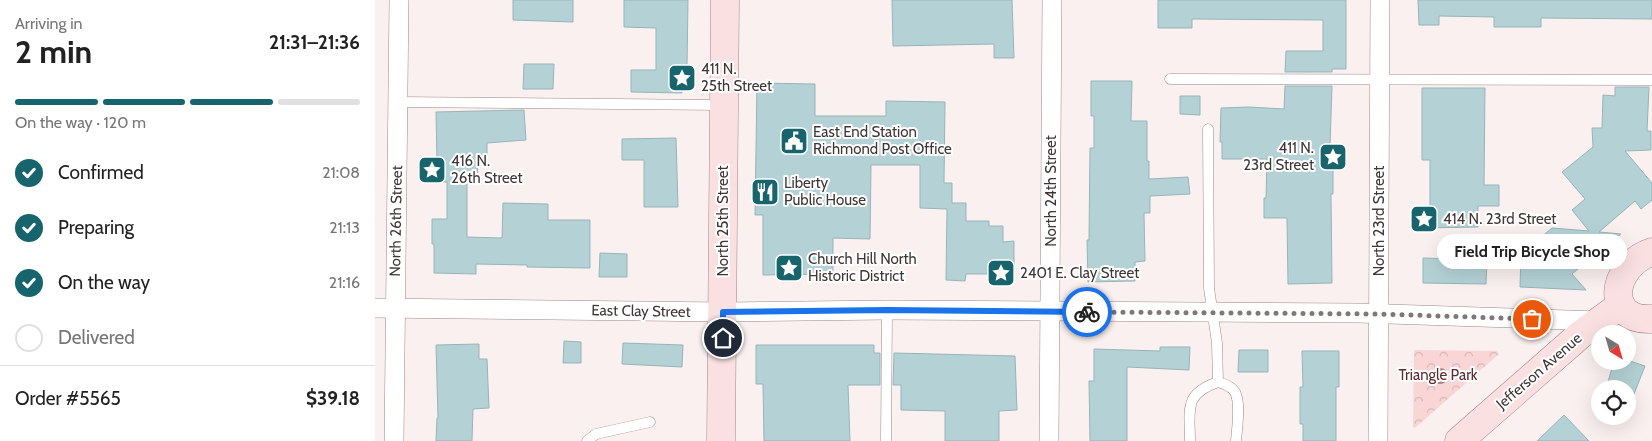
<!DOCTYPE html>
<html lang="en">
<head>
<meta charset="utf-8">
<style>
	:root { --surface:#fff; --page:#f6f6f6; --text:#222; --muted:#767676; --line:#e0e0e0; --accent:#17646d }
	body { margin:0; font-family:Cabin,sans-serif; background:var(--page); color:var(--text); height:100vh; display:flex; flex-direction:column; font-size:19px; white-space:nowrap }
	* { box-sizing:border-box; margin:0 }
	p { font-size:16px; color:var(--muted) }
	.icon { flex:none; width:28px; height:28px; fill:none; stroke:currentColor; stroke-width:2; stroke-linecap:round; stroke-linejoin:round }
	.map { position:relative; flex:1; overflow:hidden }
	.drawer { display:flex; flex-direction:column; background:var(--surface); width:375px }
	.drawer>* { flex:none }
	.needle { width:32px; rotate:143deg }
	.buttons { position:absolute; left:1216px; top:325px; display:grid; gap:10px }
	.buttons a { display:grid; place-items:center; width:45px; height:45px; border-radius:50%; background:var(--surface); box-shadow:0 5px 20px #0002; font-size:25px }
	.pin { position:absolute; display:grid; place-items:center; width:42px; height:42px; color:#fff; margin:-21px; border:2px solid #fff; border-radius:50%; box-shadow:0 1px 5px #0007 }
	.courier { position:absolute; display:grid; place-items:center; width:50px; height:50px; margin:-25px; border:4px solid #1a73e8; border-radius:50%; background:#fff; color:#222; box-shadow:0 1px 6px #0007 }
	.bubble { position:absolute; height:35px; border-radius:18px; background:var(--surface); box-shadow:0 5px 20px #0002; font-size:16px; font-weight:700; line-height:35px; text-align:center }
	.overview em { font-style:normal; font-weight:700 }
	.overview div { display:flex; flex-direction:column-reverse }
	.overview { display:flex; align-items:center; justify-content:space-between; height:85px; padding:0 15px }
	h1 { font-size:32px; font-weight:700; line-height:38px }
	.bar { display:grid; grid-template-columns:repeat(4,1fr); gap:8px 5px; align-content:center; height:60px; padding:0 15px }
	.bar i { height:6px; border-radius:4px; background:var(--line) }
	.bar .selected { background:var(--accent) }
	.bar p { grid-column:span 4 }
	.line { display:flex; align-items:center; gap:12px; padding:0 15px; border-top:1px solid var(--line) }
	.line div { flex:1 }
	ol { padding:0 15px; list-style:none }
	li { display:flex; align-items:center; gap:15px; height:55px }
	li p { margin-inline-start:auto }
	li .icon { padding:5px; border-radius:50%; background:var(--accent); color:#fff; stroke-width:4 }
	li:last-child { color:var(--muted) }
	li i { width:28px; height:28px; border:2px solid var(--line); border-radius:50% }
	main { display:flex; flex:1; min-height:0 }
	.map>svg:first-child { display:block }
	.park { fill:url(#park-crowns) }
	.building { fill:#b4d2d6; stroke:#97b4b8 }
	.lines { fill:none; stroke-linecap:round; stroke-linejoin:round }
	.lane-casing { stroke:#a18788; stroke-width:11 }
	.street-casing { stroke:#a18788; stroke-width:20 }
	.secondary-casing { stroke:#a18788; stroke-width:29 }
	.lane { stroke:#fff; stroke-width:10 }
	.street { stroke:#fff; stroke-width:19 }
	.secondary { stroke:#fae0e1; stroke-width:28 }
	.tree { fill:#a58486 }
	.done { stroke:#827777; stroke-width:5; stroke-dasharray:0 9 }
	.route { stroke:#1a73e8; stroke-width:6 }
	.labels { text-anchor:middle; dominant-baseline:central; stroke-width:4; stroke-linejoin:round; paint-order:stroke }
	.poi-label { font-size:15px; fill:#413636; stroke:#fff; text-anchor:start }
	.street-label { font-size:15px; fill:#413636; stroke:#fff }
	.park-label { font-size:15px; fill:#5e2b30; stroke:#fff }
</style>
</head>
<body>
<main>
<section class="drawer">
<div class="overview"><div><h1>2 min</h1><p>Arriving in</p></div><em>21:31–21:36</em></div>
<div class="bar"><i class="selected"></i><i class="selected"></i><i class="selected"></i><i></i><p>On the way · 120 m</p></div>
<ol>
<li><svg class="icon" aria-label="check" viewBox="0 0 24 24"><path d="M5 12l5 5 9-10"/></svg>Confirmed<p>21:08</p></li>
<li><svg class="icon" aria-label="check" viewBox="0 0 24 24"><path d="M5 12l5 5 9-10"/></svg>Preparing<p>21:13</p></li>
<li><svg class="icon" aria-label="check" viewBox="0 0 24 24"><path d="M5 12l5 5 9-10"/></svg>On the way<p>21:16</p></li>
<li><i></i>Delivered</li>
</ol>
<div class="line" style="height:65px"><div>Order #5565</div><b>$39.18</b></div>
</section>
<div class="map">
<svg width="1277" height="441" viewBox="0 0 1277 441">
	<defs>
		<pattern id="park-crowns" width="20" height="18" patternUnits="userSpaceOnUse" patternTransform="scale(1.25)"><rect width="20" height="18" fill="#f9d5d6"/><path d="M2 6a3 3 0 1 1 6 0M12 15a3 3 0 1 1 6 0" fill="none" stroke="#d7b7b8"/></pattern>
	</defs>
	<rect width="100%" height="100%" fill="#fbf0f0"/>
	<path class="park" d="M1039 350 1122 351 1124 354 1040 428 1038 427Z"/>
	<g class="building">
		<path d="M138 0H198V22L138 20Z"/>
		<path d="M249 0H313L312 66H307V93L256 92V70H281V28L249 27Z"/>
		<path d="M517 0H637L639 58H619V44L518 46Z"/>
		<path d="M783 0H971V69H957V72H910L911 51H948V20L817 19V28H783Z"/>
		<path d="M1043 0H1277V19L1166 18V27H1119V17L1064 16V25H1044Z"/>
		<path d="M149 64H179L178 89H148Z"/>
		<path d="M716 81H757L756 121H772V161H774V179L813 177 815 194 775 196V213H769L770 261 760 262V281L713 282 712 240H714L715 148H719V116H716Z"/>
		<path d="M382 83 440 84V116H511V101L570 102 569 183H577V203H591V221H614V226H628V242L639 241V272L612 273V274H591L590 281 571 280 572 209 545 208V165H496L495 239 458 238V274L388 275V215H380Z"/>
		<path d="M910 86H957L955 146H958V194H956L957 283 913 284 912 218H889V198H891L892 159H847V142H845L846 108 874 107 909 109Z"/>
		<path d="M1240 87H1274L1272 131H1276V150L1250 151 1277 183V200L1266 209 1260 201 1224 232 1246 234 1197 274 1211 290 1145 287 1146 254 1177 228 1214 231 1197 210 1210 199 1187 172 1218 147 1217 128H1227L1228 95 1240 96Z"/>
		<path d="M1047 88H1110L1109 185H1124V206H1103V227L1049 228 1048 209H1055V160H1047Z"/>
		<path d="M805 96H825V115L805 114Z"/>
		<path d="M149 110 151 140 112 143V159H102L103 181H92V237L127 238 128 203 173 204V220H215V268L152 267V265L101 264V274L59 273V244H57V219H72V182H57L56 162H62L61 112Z"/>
		<path d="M301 138 303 207H269V160H247V139Z"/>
		<path d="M225 253 252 254V277H224Z"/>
		<path d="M1048 258 1112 260 1111 284 1048 283Z"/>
		<path d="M189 341 206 342V363H188Z"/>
		<path d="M248 343 308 345 307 367 247 364Z"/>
		<path d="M104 344V359H112L114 408 98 409 97 441H61L62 418H63L61 345Z"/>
		<path d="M381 345H499V353H505V385H473L475 441H389L388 384H381Z"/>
		<path d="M785 347H815L814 370 752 367V441H715L714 381H719V349L785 351Z"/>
		<path d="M864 350H893V372H863Z"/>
		<path d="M927 351H964V387H961V441H928V424H925V387H928Z"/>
		<path d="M519 353 640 356 642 410 624 411V441H570V411L526 410V385H518Z"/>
		<path d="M1252 360 1270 366 1257 399 1252 397V389H1231L1239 361H1252Z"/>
		<path d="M1189 415 1214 441H1162Z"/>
	</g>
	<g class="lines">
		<defs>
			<g id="lane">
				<path d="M795 79 1277 80"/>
				<path d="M23 102 348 105"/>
				<path d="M843 382C849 384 856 386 860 392 866 403 862 428 861 441"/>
				<path d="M212 441 221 434 275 422"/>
				<path d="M511 441 512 310"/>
				<path d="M815 441C815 410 808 394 843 382L842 343 834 288 833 129"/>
			</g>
			<g id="street">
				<path d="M0 308 348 312 512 310 983 313 1223 321"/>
				<path d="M19 441 24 0"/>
				<path d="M674 441 677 0"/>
				<path d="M1003 441 1005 0"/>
			</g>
			<g id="secondary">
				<path d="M1277 252C1235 266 1229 322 1277 319"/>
				<path d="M346 441 350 0"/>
				<path d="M1084 441 1205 335 1246 305"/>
			</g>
		</defs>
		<use href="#lane" class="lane-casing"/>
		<use href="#street" class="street-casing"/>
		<use href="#secondary" class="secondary-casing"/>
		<use href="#lane" class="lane"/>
		<use href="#street" class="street"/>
		<use href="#secondary" class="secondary"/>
	</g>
	<circle class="tree" cx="1065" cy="376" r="8"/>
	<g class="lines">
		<path class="done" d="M712 312 1004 314 1157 319"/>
		<path class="route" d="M348 338V312L512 310 712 312"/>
	</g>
	<defs>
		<symbol id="sight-square" viewBox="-11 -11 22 22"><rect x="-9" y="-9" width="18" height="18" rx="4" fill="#17646d" stroke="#fff"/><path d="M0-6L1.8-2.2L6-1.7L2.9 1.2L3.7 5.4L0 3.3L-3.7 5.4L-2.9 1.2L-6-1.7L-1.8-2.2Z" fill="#fff"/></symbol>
		<symbol id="civic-square" viewBox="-11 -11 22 22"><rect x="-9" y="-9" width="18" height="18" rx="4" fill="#17646d" stroke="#fff"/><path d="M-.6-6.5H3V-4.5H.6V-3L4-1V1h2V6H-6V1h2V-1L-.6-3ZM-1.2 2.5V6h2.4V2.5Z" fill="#fff"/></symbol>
		<symbol id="restaurant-square" viewBox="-11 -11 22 22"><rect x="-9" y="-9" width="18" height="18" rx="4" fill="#17646d" stroke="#fff"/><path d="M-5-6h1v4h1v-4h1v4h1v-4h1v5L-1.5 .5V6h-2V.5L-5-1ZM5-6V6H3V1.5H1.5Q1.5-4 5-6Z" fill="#fff"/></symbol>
	</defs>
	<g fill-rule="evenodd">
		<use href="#sight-square" x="291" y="62" width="32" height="32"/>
		<use href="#civic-square" x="403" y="125" width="32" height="32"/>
		<use href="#sight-square" x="942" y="141" width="32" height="32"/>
		<use href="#sight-square" x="41" y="154" width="32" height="32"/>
		<use href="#restaurant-square" x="374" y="176" width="32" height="32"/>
		<use href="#sight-square" x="1033" y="203" width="32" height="32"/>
		<use href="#sight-square" x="398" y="252" width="32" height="32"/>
		<use href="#sight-square" x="610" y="257" width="32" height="32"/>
	</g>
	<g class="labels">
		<g class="poi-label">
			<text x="326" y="69">411 N.<tspan x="326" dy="17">25th Street</tspan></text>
			<text x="438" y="132">East End Station<tspan x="438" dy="17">Richmond Post Office</tspan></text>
			<text x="939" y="148" text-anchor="end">411 N.<tspan x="939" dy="17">23rd Street</tspan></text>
			<text x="76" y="161">416 N.<tspan x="76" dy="17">26th Street</tspan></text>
			<text x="409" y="183">Liberty<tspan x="409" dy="17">Public House</tspan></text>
			<text x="1068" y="219">414 N. 23rd Street</text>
			<text x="433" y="259">Church Hill North<tspan x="433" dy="17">Historic District</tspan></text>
			<text x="645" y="273">2401 E. Clay Street</text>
		</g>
		<g class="street-label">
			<text transform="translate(676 191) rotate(-90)">North 24th Street</text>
			<text transform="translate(21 221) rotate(-89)">North 26th Street</text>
			<text transform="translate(348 221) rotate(-90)">North 25th Street</text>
			<text transform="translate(1004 221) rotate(-90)">North 23rd Street</text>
			<text transform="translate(266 311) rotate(1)">East Clay Street</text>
			<text transform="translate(1164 371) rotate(-41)">Jefferson Avenue</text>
		</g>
		<g class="park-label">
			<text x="1063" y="375">Triangle Park</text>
		</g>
	</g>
</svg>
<div class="buttons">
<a><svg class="needle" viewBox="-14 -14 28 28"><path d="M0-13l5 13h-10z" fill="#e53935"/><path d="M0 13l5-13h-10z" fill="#767676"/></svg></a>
<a><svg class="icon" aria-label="locate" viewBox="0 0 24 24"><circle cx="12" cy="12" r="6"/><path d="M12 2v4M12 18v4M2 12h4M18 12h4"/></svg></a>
</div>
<div class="pin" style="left:1157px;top:319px;background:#ea580c"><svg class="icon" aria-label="bag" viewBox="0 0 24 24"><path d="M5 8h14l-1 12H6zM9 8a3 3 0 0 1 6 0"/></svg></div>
<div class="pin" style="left:348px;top:338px;background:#1f2937"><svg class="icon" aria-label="home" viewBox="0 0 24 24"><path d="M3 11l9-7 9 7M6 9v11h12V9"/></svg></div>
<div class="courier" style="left:712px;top:312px"><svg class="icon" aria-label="bike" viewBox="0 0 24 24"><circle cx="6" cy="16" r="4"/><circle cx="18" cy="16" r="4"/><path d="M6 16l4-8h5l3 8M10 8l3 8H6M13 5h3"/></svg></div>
<div class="bubble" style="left:1062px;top:234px;width:190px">Field Trip Bicycle Shop</div>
</div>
</main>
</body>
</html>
